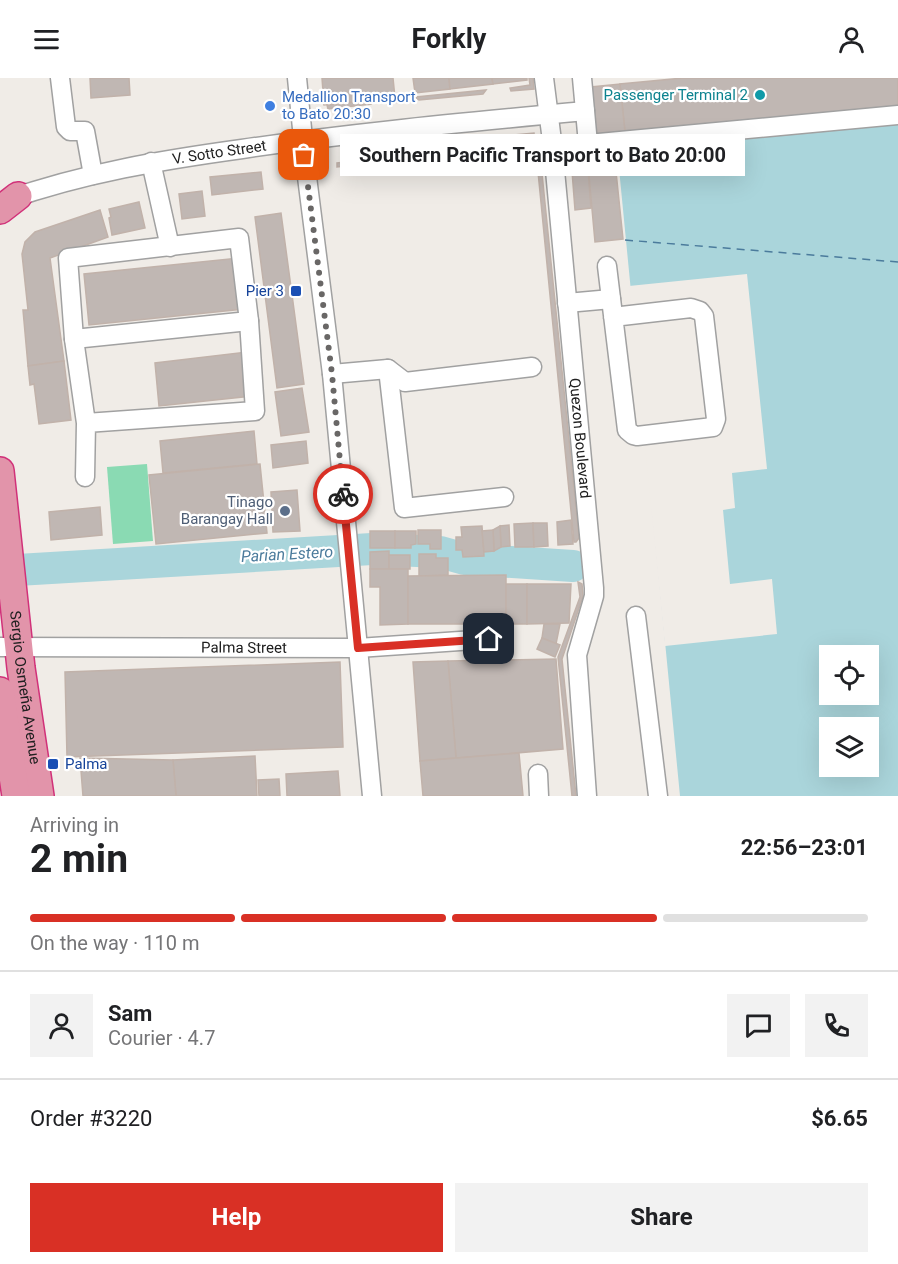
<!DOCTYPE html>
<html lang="en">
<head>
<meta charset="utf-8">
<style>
	:root { --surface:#fff; --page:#f2f2f2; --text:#202124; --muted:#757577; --line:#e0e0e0; --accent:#d93025 }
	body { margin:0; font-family:Roboto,sans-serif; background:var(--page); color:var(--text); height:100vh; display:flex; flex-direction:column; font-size:22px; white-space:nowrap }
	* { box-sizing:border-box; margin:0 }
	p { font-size:20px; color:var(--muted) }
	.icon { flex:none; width:33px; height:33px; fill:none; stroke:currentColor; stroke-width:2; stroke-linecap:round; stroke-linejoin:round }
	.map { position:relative; height:718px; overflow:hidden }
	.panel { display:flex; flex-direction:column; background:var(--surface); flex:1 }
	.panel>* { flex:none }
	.tools { position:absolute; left:819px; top:567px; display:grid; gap:12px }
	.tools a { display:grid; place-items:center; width:60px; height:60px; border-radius:0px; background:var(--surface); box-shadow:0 6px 24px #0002; font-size:30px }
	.pin { position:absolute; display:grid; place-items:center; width:51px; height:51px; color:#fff; margin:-26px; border-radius:12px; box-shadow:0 3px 9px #0006 }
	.courier { position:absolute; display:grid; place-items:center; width:60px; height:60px; margin:-30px; border:4px solid #d93025; border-radius:50%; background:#fff; color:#222; box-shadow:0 2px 8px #0007 }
	.bubble { position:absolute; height:42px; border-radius:0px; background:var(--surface); box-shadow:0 6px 24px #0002; font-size:20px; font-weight:700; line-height:42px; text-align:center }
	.summary em { font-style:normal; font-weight:700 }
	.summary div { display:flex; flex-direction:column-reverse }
	.summary { display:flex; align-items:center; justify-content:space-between; height:102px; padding:0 30px }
	h1 { font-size:39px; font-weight:700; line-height:45px }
	.bar { display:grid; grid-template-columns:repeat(4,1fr); gap:9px 6px; align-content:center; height:72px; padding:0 30px }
	.bar i { height:8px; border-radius:4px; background:var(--line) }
	.bar .on { background:var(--accent) }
	.bar p { grid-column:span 4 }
	.line { display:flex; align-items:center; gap:15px; padding:0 30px; border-top:2px solid var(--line) }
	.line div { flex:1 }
	.round { display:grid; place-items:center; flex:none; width:63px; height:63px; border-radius:0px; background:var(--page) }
	.cta { display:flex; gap:12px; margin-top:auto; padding:12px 30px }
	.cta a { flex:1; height:69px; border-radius:0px; background:var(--accent); color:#fff; font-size:24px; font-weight:700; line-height:69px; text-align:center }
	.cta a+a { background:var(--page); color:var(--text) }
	header { display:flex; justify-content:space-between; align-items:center; height:78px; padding:0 30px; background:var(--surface); font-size:27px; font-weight:700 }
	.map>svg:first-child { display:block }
	.pitch { fill:#8adab3 }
	.water { fill:#aad5db; fill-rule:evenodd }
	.pier { fill:#f0ece7 }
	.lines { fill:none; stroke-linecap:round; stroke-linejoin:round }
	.river { stroke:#aad5db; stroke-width:32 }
	.ferry { stroke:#4b7b9c; stroke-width:1.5; stroke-dasharray:8 6; stroke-linecap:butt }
	.building { fill:#c0b7b3; stroke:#c1b2aa; stroke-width:1.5 }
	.minor-casing { stroke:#a1a1a1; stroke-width:21 }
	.highway-casing { stroke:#d13179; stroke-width:30 }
	.minor { stroke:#fff; stroke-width:18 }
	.highway { stroke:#e294aa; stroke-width:27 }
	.done { stroke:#696766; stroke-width:6; stroke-dasharray:0 10.8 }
	.route { stroke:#d93025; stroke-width:8 }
	.culture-dot { fill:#0f9aa8; stroke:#fff; stroke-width:2 }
	.shop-dot { fill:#3f7fe0; stroke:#fff; stroke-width:2 }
	.transit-dot { fill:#1a4fb4; stroke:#fff; stroke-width:2 }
	.service-dot { fill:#5c6f8a; stroke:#fff; stroke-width:2 }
	.labels { text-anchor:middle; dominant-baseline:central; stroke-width:4.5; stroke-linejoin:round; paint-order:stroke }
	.culture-label { font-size:15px; fill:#0d838f; stroke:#fff; text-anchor:end }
	.shop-label { font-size:15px; fill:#366cbe; stroke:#fff; text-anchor:start }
	.street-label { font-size:15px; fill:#202020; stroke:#fff }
	.transit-label { font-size:15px; fill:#164399; stroke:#fff; text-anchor:end }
	.service-label { font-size:15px; fill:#4e5e75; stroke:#fff; text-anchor:end }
	.water-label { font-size:16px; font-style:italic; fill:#4b7b9c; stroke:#fff }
</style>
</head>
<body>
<header><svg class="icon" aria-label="menu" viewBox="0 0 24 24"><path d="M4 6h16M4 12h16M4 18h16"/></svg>Forkly<svg class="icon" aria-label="person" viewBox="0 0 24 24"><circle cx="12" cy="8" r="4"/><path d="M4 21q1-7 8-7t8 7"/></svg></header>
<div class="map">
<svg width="898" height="718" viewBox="0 0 898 718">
	<rect width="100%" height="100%" fill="#f0ece7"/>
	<path class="pitch" d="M147 386 153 463 113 466 107 389Z"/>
	<path class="water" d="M898 46V718H680L618 80 628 72ZM830 578H868V616H830ZM830 650H868V688H830Z"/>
	<path class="pier" d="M747 196 767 391 732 395 735 430 723 432 730 506 772 501 777 556 665 568 629 208Z"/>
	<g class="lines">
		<path class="river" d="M0 493 372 471 440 474 465 481 573 488"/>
		<path class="ferry" d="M625 162 898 184"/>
	</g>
	<g class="building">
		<path d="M90 0H129L130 17 91 20Z"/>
		<path d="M322 0H393L395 20 324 27Z"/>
		<path d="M413 0H449L450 11 415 15Z"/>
		<path d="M449 0H492L493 6 450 11Z"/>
		<path d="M492 0H527V2L493 6Z"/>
		<path d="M529 0H533L534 11 511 13 510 10 530 7Z"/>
		<path d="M683 0H898V28L625 54 620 6Z"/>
		<path d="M620 6 625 54 596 57 591 9Z"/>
		<path d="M486 12 483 16 419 22 415 19Z"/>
		<path d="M401 19V24L389 25 388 21Z"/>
		<path d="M371 22V26L328 31 327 27Z"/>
		<path d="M534 55 535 69 337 89V85L405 78 404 68Z"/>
		<path d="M536 73 540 76 579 460 576 464H574Z"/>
		<path d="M606 74 607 83 596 84V75Z"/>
		<path d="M615 84 623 161 595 164 588 87Z"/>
		<path d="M588 92 591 130 575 132 572 93Z"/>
		<path d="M261 94 263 111 212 117 210 99Z"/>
		<path d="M202 113 205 138 182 141 179 116Z"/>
		<path d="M139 124 145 150 112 157 109 140 111 139 109 131Z"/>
		<path d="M100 132 108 159 50 180 64 283 28 288 23 232H28L22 176 25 164 35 154Z"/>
		<path d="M281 135 304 306 277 310 255 139Z"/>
		<path d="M239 180 244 231 89 247 84 196Z"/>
		<path d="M247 274 252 318 159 328 155 285Z"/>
		<path d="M64 283 71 342 39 346 34 306 30 307 28 288Z"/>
		<path d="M302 310 309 354 281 358 275 314Z"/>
		<path d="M254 353 257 386 163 395 160 363Z"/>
		<path d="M306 363 308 385 273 390 271 367Z"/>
		<path d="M260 386 267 455 156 466 149 397Z"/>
		<path d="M297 412 300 453 273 454 271 414Z"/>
		<path d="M100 429 102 457 51 462 49 434Z"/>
		<path d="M571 442 573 466 558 467 557 444Z"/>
		<path d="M533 445 534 469H515L514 446Z"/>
		<path d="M533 445H547L548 468 534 469Z"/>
		<path d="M509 447 510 468 501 469 500 448Z"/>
		<path d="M482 448 484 478 463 479 462 472H456V459H462L461 449Z"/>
		<path d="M500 448 501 469 494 473 493 452Z"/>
		<path d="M418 452H441V471H430V466H418Z"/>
		<path d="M493 452 494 473 484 474 482 453Z"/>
		<rect x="370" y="453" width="25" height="17"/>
		<path d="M395 453H416V466L411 467V470H395Z"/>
		<path d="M389 473V491H370V474Z"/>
		<path d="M419 476H436V480H448V497L419 498Z"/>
		<rect x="389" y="477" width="21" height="14"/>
		<path d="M370 491H408V546L380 547V509H370Z"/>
		<path d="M506 497V546H408V498Z"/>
		<path d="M578 504 582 506 583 518 562 581 576 718H572L558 579 580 519Z"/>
		<rect x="506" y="506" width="21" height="40"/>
		<path d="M527 506H571L569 545 527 546Z"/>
		<path d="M544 546H560L556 566 542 560Z"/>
		<path d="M542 560 560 567 555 579 537 571Z"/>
		<path d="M556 581 563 671 456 680 448 583Z"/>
		<path d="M448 583 456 680 420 683 413 584Z"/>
		<path d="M340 584 343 669 67 679 65 594Z"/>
		<path d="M519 675 523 718H423L420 683Z"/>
		<path d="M255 678 257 718H176L173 682Z"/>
		<path d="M80 680 173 682 176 718H83Z"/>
		<path d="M338 693 340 718H287L286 696Z"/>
		<path d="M279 701 280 718H259L258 702Z"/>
	</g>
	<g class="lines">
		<defs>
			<g id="minor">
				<path d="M60 0 66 49 70 53H85L93 97"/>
				<path d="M297 0 306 91 332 296 372 718"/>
				<path id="s1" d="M544 0 553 71 594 510V518L577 577 587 718"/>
				<path d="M582 0 588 66 898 37"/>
				<path d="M151 84 170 169"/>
				<path id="s2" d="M7 122C84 95 162 82 242 71 356 54 470 44 585 33"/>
				<path d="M607 188 627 352 633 357 637 358 713 349 716 341 704 238 700 233 691 230 613 239"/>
				<path d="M567 225 611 221"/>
				<path d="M74 261 249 243"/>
				<path d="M388 291 404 430 504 419"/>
				<path d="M332 296 388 291 405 304 532 289"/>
				<path d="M85 399 86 345 74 261 68 180 239 160 249 243 255 333 86 345"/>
				<path d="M636 538 658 718"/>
				<path id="s3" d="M0 569 358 570 489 561"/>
				<path d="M538 696 539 718"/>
			</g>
			<g id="highway">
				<path d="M0 132 18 118"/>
				<path id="s4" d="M0 393 21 590 40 718"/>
				<path d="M0 613 16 718"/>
			</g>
		</defs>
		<use href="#minor" class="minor-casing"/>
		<use href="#highway" class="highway-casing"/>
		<use href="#minor" class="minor"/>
		<use href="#highway" class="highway"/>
	</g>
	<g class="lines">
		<path class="done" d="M304 77 332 296 343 416"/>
		<path class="route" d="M343 416 358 570 489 561"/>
	</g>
	<circle class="culture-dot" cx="760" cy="17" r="6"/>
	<circle class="shop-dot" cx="270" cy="28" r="6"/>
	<g class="transit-dot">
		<rect x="290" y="207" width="12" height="12" rx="3"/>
		<rect x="47" y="680" width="12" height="12" rx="3"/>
	</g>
	<circle class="service-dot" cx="285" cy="433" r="6"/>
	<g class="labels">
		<g class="culture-label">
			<text x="748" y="17">Passenger Terminal 2</text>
		</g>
		<g class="shop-label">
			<text x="282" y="19">Medallion Transport<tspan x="282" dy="17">to Bato 20:30</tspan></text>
		</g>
		<g class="street-label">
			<text stroke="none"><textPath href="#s2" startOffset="218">V. Sotto Street</textPath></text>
			<text stroke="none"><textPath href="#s1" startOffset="362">Quezon Boulevard</textPath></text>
			<text stroke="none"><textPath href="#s3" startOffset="244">Palma Street</textPath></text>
			<text stroke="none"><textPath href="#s4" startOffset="218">Sergio Osmeña Avenue</textPath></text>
		</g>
		<g class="transit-label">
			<text x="284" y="213">Pier 3</text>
			<text x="65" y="686" text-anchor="start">Palma</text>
		</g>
		<g class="service-label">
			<text x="273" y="424">Tinago<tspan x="273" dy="17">Barangay Hall</tspan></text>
		</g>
		<g class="water-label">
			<text transform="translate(287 476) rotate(-3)">Parian Estero</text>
		</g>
	</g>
</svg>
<div class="tools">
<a><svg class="icon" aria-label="locate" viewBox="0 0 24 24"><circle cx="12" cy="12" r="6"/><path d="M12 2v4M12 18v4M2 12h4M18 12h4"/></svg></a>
<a><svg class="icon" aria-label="layers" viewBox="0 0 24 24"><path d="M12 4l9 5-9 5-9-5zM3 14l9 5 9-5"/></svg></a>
</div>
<div class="pin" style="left:304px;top:77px;background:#ea580c"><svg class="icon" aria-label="bag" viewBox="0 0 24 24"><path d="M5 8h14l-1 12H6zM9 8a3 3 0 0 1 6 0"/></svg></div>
<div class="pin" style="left:489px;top:561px;background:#1f2937"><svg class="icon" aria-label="home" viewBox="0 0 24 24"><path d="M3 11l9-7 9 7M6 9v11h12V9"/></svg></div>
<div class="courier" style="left:343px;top:416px"><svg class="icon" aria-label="bike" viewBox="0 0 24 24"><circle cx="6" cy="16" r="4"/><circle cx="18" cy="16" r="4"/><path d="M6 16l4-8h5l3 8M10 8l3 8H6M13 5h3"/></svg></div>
<div class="bubble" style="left:340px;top:56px;width:405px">Southern Pacific Transport to Bato 20:00</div>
</div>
<section class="panel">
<div class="summary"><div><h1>2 min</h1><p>Arriving in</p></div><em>22:56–23:01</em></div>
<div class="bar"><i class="on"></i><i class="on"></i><i class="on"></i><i></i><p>On the way · 110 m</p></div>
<div class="line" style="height:108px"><a class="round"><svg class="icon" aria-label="person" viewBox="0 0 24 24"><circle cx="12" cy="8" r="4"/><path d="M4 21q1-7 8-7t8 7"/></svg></a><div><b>Sam</b><p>Courier · 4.7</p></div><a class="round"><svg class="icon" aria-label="chat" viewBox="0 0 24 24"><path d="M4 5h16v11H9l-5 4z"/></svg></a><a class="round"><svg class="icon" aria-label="phone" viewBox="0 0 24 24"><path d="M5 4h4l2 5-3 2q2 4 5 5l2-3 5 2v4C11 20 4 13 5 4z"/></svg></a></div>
<div class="line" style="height:78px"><div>Order #3220</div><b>$6.65</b></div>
<div class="cta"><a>Help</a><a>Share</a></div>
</section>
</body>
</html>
